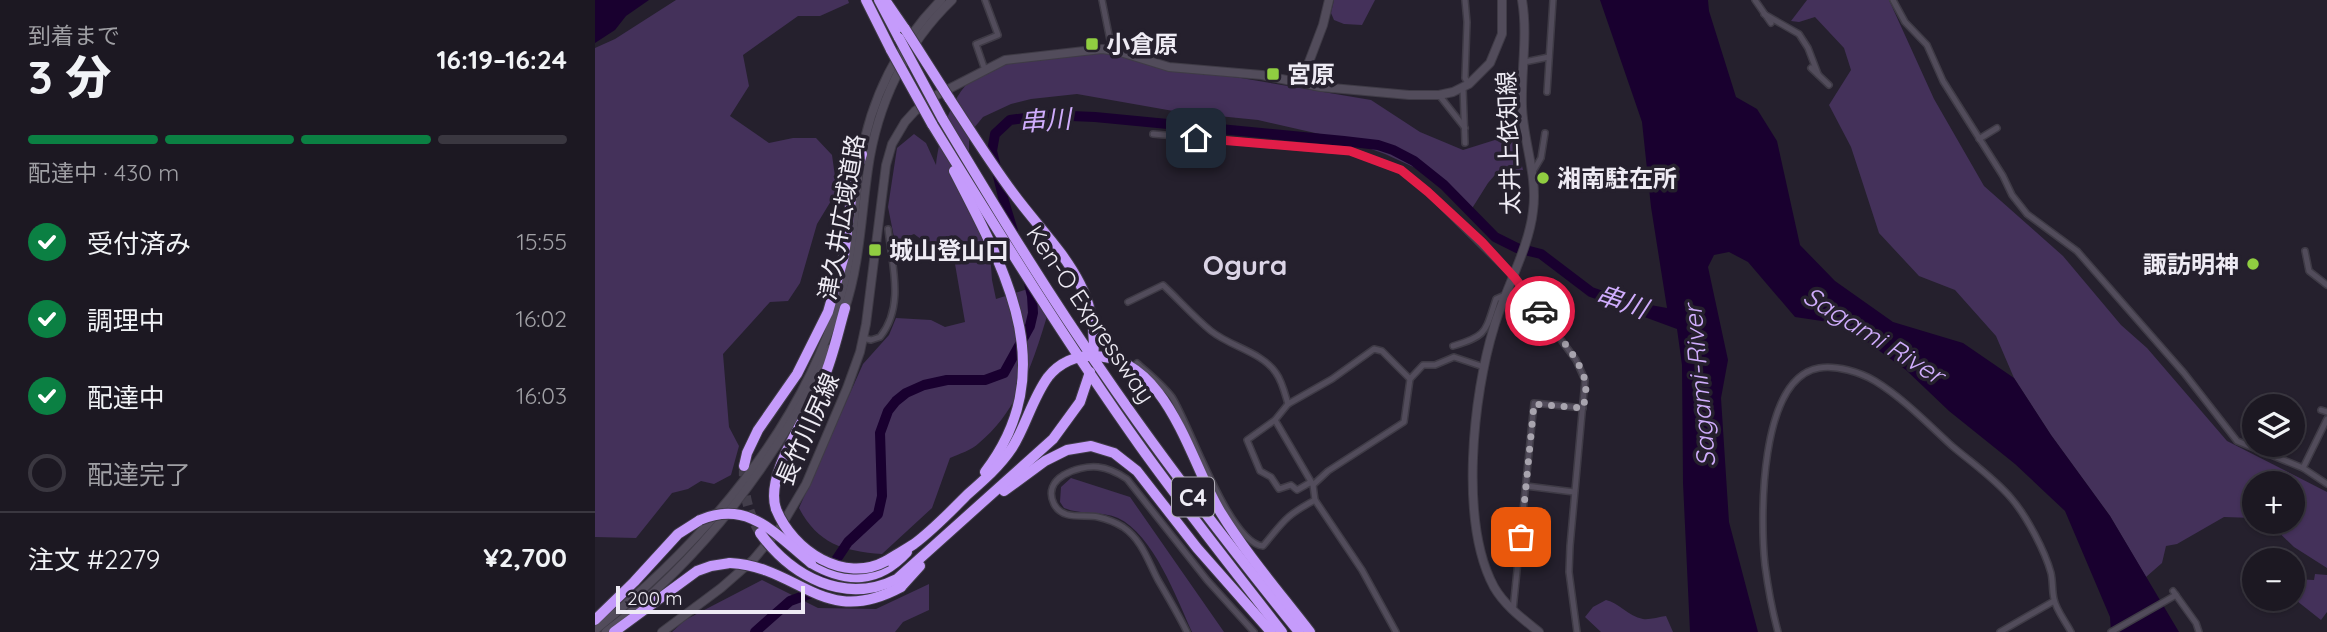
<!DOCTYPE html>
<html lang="ja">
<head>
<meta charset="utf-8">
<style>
	:root { --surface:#1c1822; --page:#25212a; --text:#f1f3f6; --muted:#a0a0a5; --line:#3a3740; --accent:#0b8043 }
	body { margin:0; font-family:Quicksand,"Noto Sans JP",sans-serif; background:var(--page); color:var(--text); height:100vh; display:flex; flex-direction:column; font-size:26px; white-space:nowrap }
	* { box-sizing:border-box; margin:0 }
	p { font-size:23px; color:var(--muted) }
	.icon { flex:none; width:38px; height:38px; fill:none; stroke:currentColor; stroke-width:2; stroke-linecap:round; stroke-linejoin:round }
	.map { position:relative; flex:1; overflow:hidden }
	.side { display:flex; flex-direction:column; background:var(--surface); width:595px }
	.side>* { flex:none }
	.buttons { position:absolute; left:1647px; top:394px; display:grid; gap:14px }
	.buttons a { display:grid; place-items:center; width:63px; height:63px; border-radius:50%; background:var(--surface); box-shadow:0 2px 5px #0004,0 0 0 2px var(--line); font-size:35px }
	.scale { position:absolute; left:21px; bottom:18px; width:189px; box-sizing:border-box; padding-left:7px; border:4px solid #eeebf4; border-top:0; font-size:19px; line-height:24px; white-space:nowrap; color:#eeebf4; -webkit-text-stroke:5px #25202d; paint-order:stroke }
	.pin { position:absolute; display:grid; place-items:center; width:60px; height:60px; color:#fff; margin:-30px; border-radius:14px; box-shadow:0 4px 10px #0006 }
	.courier { position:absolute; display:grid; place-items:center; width:70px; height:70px; margin:-35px; border:5px solid #e11d48; border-radius:50%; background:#fff; color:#222; box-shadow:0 2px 9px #0007 }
	.overview em { font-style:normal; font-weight:800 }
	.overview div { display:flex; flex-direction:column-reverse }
	.overview { display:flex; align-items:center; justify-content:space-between; height:119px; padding:0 28px }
	h1 { font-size:46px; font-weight:800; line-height:52px }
	.bar { display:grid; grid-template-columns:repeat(4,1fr); gap:10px 7px; align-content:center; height:84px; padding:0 28px }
	.bar i { height:9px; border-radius:5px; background:var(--line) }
	.bar .active { background:var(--accent) }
	.bar p { grid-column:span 4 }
	.line { display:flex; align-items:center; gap:18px; padding:0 28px; border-top:2px solid var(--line) }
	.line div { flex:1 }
	ol { padding:0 28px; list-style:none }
	li { display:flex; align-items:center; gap:21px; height:77px }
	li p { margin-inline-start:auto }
	li .icon { padding:7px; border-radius:50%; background:var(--accent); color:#fff; stroke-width:4 }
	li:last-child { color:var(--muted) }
	li i { width:38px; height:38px; border:4px solid var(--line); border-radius:50% }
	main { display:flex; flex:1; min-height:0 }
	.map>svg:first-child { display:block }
	.green { fill:#44315a }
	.water { fill:#19002f }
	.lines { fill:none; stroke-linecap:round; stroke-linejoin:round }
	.river { stroke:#19002f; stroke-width:10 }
	.highway-tunnel { stroke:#433e4b; stroke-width:10; stroke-dasharray:10 5; stroke-linecap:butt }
	.street-casing { stroke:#3f3b46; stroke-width:8 }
	.secondary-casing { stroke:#3f3b46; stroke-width:10 }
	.highway-casing { stroke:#3f3b46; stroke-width:12 }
	.street { stroke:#524c5b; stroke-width:5 }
	.secondary { stroke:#524c5b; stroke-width:8 }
	.highway { stroke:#c59bfb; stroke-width:10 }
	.highway-bridge-casing { stroke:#3f3b46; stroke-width:12; stroke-linecap:butt }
	.highway-bridge { stroke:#c59bfb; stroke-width:10 }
	.done { stroke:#a8a4ae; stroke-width:7; stroke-dasharray:0 12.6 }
	.route { stroke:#e11d48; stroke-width:9 }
	.poi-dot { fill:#90cd41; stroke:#25202d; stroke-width:2.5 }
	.labels { text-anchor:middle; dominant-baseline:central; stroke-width:7; stroke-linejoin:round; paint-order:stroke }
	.shield { fill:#25202d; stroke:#b2aeb8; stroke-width:2 }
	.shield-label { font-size:23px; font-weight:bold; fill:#eeebf4 }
	.poi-label { font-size:24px; font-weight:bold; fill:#eeebf4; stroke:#25202d; text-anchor:start }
	.street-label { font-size:24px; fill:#eeebf4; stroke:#25202d }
	.water-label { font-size:26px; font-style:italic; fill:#d0adfd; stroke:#25202d }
	.quarter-label { font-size:28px; font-weight:bold; fill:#dbd4e6; stroke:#25202d }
</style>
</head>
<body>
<main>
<section class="side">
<div class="overview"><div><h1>3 分</h1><p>到着まで</p></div><em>16:19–16:24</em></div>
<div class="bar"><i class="active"></i><i class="active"></i><i class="active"></i><i></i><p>配達中 · 430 m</p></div>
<ol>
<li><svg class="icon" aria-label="check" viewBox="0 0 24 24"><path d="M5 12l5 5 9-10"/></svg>受付済み<p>15:55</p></li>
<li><svg class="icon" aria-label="check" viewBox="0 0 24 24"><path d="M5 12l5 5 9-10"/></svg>調理中<p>16:02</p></li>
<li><svg class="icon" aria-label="check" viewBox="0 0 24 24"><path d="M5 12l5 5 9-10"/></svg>配達中<p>16:03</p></li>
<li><i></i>配達完了</li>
</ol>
<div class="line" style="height:91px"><div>注文 #2279</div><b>¥2,700</b></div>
</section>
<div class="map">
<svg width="1732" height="632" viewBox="0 0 1732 632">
	<rect width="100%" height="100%" fill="#25202d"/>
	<g class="green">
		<path d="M81 0H253L254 3 225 16H203L148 55 154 86 135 116 174 143 198 138H221L237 155 242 191 222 224 205 283 193 301 175 302 128 354 134 427 144 446 136 475 119 484 106 481 93 489 77 493 41 538 0 537V48L20 39Z"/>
		<path d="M739 0H780L767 25 749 24 739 20 736 13Z"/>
		<path d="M1212 0H1294L1339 99 1389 186 1468 256 1526 325 1552 348 1632 441 1732 492V568L1699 547 1677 526 1669 522H1698V483H1659V518L1629 517 1582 544 1571 546 1567 563 1551 577 1515 516 1456 435 1419 378 1401 336 1360 290 1324 276 1284 233 1256 147 1234 105 1256 70 1249 48 1220 17 1204 22 1196 21Z"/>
		<path d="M515 52 562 68 646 78 776 100 825 132 868 150 919 134 928 170 905 169 893 183 876 210 825 170 790 154 751 140 663 120 584 112 482 94 436 99 416 104 388 117 374 134V192L388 209 393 225 397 280 401 299 442 286 454 310C439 358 425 409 384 443 377 450 364 454 355 458L337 508 287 554C248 551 223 544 204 508L268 364 294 335 301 318 336 320 350 327 370 322 360 264 319 234 300 242 293 207 302 148 319 134 331 143 341 165C344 137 357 90 383 75 420 52 473 56 515 52Z"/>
		<path d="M476 478 535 497 629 632H597C582 599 558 534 523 518 507 511 486 515 469 508L465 502 466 487Z"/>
		<path d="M1720 574 1732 575V612L1726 620 1702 601 1700 603 1696 599 1698 579 1719 580Z"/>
		<path d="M167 580 223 608 281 609 334 584V610L308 622 300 632H77L90 620Z"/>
		<path d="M1011 600C1024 603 1033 616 1048 619 1054 620 1064 617 1071 616L1078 632H1006L990 617 998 607Z"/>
	</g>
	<g class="water">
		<path d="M0 0H54L31 16 20 30 0 43Z"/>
		<path d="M1005 0H1113L1114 11 1141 97 1162 109 1182 141 1205 245 1240 281 1298 322 1368 343 1419 378 1456 435 1515 516 1584 632H1516L1515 617 1470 511 1420 464 1354 411 1311 370 1247 324 1200 317 1153 262 1134 252 1119 255 1113 267 1133 360 1126 398 1134 522 1163 632H1095L1088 483 1087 365 1082 329 1025 308 1028 300 1072 308 1056 207 1047 122Z"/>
	</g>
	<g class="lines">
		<g class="river">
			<path d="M418 231 409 201 397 151 400 134 415 120 452 115 500 117 749 141 783 145 798 150 819 161 849 185 900 237 922 248 946 254 996 292 1039 307"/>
			<path d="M160 632 195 601 214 594 223 587 253 542 283 514 287 496 285 433 293 411 301 401 311 393 329 385 352 380H390L409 373 435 326 438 313 437 296 426 249"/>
		</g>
		<path class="highway-tunnel" d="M149 466C148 490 152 512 165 533"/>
		<defs>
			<g id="street">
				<path d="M507 0 517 50"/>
				<path d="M870 0 872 22 870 78 874 84"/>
				<path d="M1160 0 1176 23"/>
				<path d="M1298 0 1310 22 1332 45 1348 81 1408 176 1417 195 1432 214 1482 251 1589 373 1642 441 1708 468 1732 484"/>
				<path d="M1169 14 1204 34 1213 48 1223 74"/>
				<path d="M929 62 954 57"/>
				<path d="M1216 68 1234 85"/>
				<path d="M390 70 381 44 403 35 390 0"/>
				<path d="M868 88 870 143"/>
				<path d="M952 92 958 0"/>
				<path d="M844 95 870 128"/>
				<path d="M558 134 741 150 755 151 806 170 833 192 920 278 981 360 990 380 975 546 974 572 982 632"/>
				<path d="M1384 139 1402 128"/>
				<path d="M937 173 946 158 950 133"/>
				<path d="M1710 251 1714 271 1732 285"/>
				<path d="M533 302 568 285C584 300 599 317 616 331 636 347 667 352 681 373 687 381 690 394 693 404"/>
				<path d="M268 338 276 340 285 337C310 306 297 265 293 229"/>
				<path d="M858 346C893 336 890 331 901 299L910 295"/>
				<path d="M542 363C554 374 567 384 577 397 595 425 634 543 668 546 689 521 690 516 720 500"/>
				<path d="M1726 410 1732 412"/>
				<path d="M680 420 652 440 665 471 676 477 684 489 696 485 702 490 716 482"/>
				<path d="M1708 468 1732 419"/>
				<path d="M718 485 733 471 809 422 815 379 828 365H840L859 357 889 367"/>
				<path d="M931 486 979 492"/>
				<path d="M1578 591 1601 623 1604 632"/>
				<path d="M918 610 939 403 988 408"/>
				<path d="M592 632C583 614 573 597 563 580 553 561 547 540 528 527 520 522 512 519 503 517 488 514 468 521 459 504 446 478 483 465 503 467 513 468 523 473 532 479L612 580 659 632"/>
				<path d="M801 632 767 570 720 500 718 485 680 420 693 404 737 379 779 349 787 351 815 379"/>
				<path d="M1183 632C1177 610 1173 588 1170 565 1165 519 1164 378 1224 368 1241 365 1265 372 1280 381 1308 398 1333 424 1357 446 1377 463 1399 478 1416 498 1431 515 1450 551 1456 573 1458 582 1457 591 1459 599 1461 610 1471 622 1476 632"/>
				<path d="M1405 632 1459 601"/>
				<path d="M1516 632 1581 595"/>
			</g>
			<g id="secondary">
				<path d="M927 0C933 35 926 70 927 106 928 141 943 176 938 211 934 248 910 290 899 327 878 395 864 522 899 587 910 606 928 619 944 632"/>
				<path d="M706 83 728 25 734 0"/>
				<path d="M266 159C275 100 304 42 346 0"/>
				<path d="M249 311C265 265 266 217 273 169 282 105 310 45 357 0"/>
				<path d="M0 630C107 544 207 430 246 295 257 257 259 218 263 179"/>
				<path d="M11 632C108 558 183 459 235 349"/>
				<path d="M67 632 126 588 158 560 185 528 211 484 252 388 265 352 271 324 291 165 297 144 310 122 320 111 342 95 410 60 507 49 522 51 574 67 667 75 726 87 814 95H844L858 92 874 84 895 63 907 34V0"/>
			</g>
			<g id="highway">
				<path d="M271 0 296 50"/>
				<path d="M284 0 304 38"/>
				<path d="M290 0 310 29"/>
				<path d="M354 98C375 130 395 162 418 193 457 246 506 284 498 357"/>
				<path d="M347 118C399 205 451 291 509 374 570 463 636 548 704 632"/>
				<path d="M337 124C404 233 471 342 545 446 590 509 639 570 687 632"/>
				<path d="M359 171C410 270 468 370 390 472"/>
				<path d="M149 466 152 453 163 430 202 374 233 312 249 256 258 183 267 154"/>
				<path d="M409 491 450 461 472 450 496 446 519 453 542 471 602 548 676 632"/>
				<path d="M181 509C169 473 214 416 228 380 238 357 243 332 250 308"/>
				<path d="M291 561C300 555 310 550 319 544 338 530 356 511 373 494 389 480 405 466 417 448 431 426 437 399 453 377 464 363 481 355 499 356 573 357 595 463 626 513 652 555 685 593 715 632"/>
				<path d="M216 563C252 584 283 583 312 552"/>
				<path d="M302 579 458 439 485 402 495 372"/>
				<path d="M306 587 325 566"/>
				<path d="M0 620 39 582 83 534 105 520"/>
				<path d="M19 632 102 571 116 566 135 563"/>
			</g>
		</defs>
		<use href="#street" class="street-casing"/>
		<use href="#secondary" class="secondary-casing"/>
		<use href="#highway" class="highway-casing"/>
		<use href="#street" class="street"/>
		<use href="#secondary" class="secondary"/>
		<use href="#highway" class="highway"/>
		<defs>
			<g id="highway-bridge">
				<path d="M310 29 354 98"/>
				<path d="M304 38 347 118"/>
				<path d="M296 50 337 124"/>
				<path d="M181 509C198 551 249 584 291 561"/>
				<path d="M105 520C154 499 181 535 216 563"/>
				<path d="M165 533C197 577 250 605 302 579"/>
				<path d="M135 563C206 567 228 629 306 587"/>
			</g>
		</defs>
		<use href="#highway-bridge" class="highway-bridge-casing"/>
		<use href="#highway-bridge" class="highway-bridge"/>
	</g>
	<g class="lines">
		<path class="done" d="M926 537 939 404 988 408C990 400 992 390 990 381 986 359 958 330 945 311"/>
		<path class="route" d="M601 138 755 151 806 170 833 192 887 242 920 278 945 311"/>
	</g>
	<g class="poi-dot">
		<rect x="490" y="37" width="14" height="14" rx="3.5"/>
		<rect x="671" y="67" width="14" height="14" rx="3.5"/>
		<circle cx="948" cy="178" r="7"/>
		<rect x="273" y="243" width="14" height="14" rx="3.5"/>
		<circle cx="1658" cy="264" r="7"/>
	</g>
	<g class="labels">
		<rect class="shield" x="577" y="477.5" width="42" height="39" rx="5"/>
		<g class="shield-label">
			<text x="598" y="497">C4</text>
		</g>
		<g class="poi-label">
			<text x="511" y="44">小倉原</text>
			<text x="692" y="74">宮原</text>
			<text x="962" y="178">湘南駐在所</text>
			<text x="294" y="250">城山登山口</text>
			<text x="1644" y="264" text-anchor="end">諏訪明神</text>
		</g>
		<g class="street-label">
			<text transform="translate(913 143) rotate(-92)">太井上依知線</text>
			<text transform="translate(246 217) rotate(-80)">津久井広域道路</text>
			<text transform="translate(496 314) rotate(56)">Ken-O Expressway</text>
			<text transform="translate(212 429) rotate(-66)">長竹川尻線</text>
		</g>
		<g class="water-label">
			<text transform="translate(450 120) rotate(-4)">串川</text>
			<text transform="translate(1027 301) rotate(19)">串川</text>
			<text transform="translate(1279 335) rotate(32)">Sagami River</text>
			<text transform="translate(1104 386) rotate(-95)">Sagami-River</text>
		</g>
		<g class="quarter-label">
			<text x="650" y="264">Ogura</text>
		</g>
	</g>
</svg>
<div class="buttons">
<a><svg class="icon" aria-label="layers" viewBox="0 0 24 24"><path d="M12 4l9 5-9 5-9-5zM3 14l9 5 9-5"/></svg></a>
<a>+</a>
<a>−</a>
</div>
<div class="scale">200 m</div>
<div class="pin" style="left:926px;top:537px;background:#ea580c"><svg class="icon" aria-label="bag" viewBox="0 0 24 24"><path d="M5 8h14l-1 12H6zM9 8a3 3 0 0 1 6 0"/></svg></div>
<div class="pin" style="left:601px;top:138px;background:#1f2937"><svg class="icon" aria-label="home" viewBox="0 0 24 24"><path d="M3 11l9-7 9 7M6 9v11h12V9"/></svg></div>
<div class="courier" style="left:945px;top:311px"><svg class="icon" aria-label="car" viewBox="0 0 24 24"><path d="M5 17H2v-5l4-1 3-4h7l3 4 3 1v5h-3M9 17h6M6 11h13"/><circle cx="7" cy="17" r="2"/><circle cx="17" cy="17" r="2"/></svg></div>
</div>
</main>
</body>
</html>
